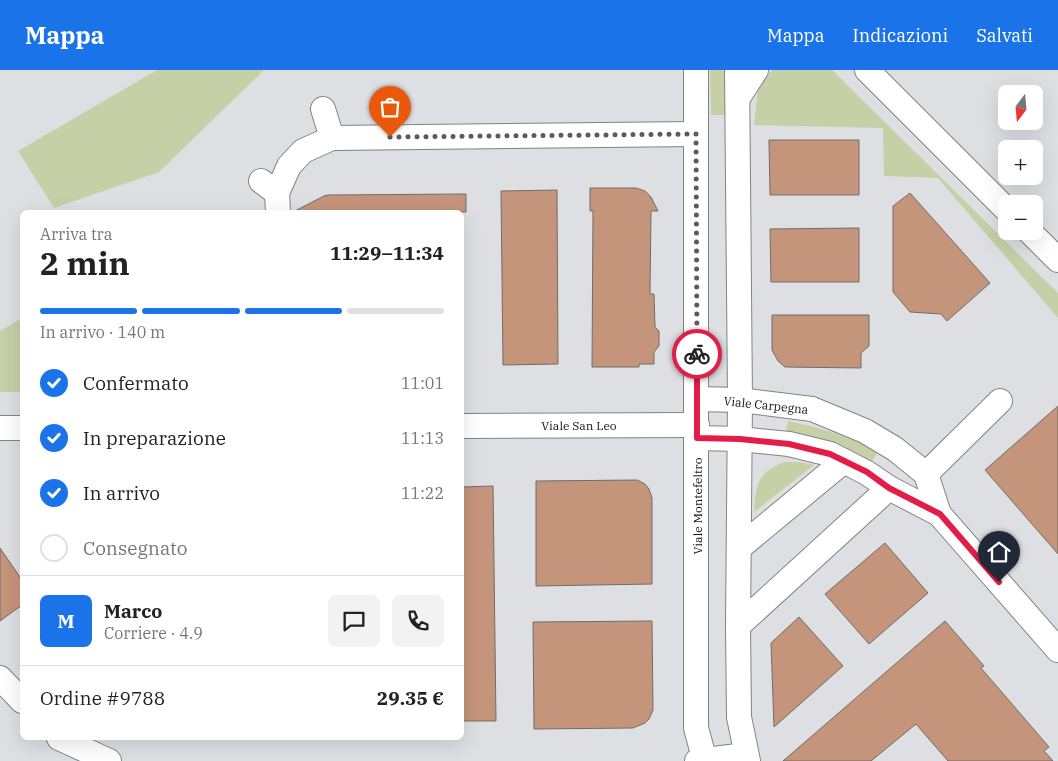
<!DOCTYPE html>
<html lang="it">
<head>
<meta charset="utf-8">
<style>
	:root { --surface:#fff; --page:#f2f2f2; --text:#222; --muted:#767676; --line:#e0e0e0; --accent:#1a73e8 }
	body { margin:0; font-family:"IBM Plex Serif",serif; background:var(--page); color:var(--text); height:100vh; display:flex; flex-direction:column; font-size:19px; white-space:nowrap }
	* { box-sizing:border-box; margin:0 }
	p { font-size:16px; color:var(--muted) }
	.icon { flex:none; width:28px; height:28px; fill:none; stroke:currentColor; stroke-width:2; stroke-linecap:round; stroke-linejoin:round }
	.map { position:relative; flex:1; overflow:hidden }
	.details { position:absolute; left:20px; top:140px; width:444px; height:530px; display:flex; flex-direction:column; background:var(--surface); border-radius:8px; box-shadow:0 5px 20px #0002 }
	.details>* { flex:none }
	.needle { width:32px; rotate:196deg }
	.fabs { position:absolute; left:998px; top:15px; display:grid; gap:10px }
	.fabs a { display:grid; place-items:center; width:45px; height:45px; border-radius:8px; background:var(--surface); box-shadow:0 5px 20px #0002; font-size:25px }
	.pin { position:absolute; display:grid; place-items:center; width:42px; height:42px; color:#fff; margin:-51px -21px; border-radius:50% 50% 50% 0; rotate:-45deg; box-shadow:0 0 5px #0007 }
	.pin .icon { rotate:45deg }
	.courier { position:absolute; display:grid; place-items:center; width:50px; height:50px; margin:-25px; border:4px solid #e11d48; border-radius:50%; background:#fff; color:#222; box-shadow:0 1px 6px #0007 }
	.head em { font-style:normal; font-weight:700 }
	.head div { display:flex; flex-direction:column-reverse }
	.head { display:flex; align-items:center; justify-content:space-between; height:85px; padding:0 20px }
	h1 { font-size:32px; font-weight:700; line-height:38px }
	.bar { display:grid; grid-template-columns:repeat(4,1fr); gap:8px 5px; align-content:center; height:60px; padding:0 20px }
	.bar i { height:6px; border-radius:4px; background:var(--line) }
	.bar .selected { background:var(--accent) }
	.bar p { grid-column:span 4 }
	.line { display:flex; align-items:center; gap:12px; padding:0 20px; border-top:1px solid var(--line) }
	.line div { flex:1 }
	.round { display:grid; place-items:center; flex:none; width:52px; height:52px; border-radius:8px; background:var(--page) }
	ol { padding:0 20px; list-style:none }
	li { display:flex; align-items:center; gap:15px; height:55px }
	li p { margin-inline-start:auto }
	li .icon { padding:5px; border-radius:50%; background:var(--accent); color:#fff; stroke-width:4 }
	li:last-child { color:var(--muted) }
	li i { width:28px; height:28px; border:2px solid var(--line); border-radius:50% }
	header { display:flex; align-items:center; gap:30px; box-sizing:border-box; height:70px; padding:0 25px; background:var(--accent); color:#fff }
	header strong { font-size:24px }
	nav { display:flex; gap:28px; margin-inline-start:auto; font-size:18px }
	.map>svg:first-child { display:block }
	.green { fill:#c6d0a7 }
	.building { fill:#c5957b; stroke:#706c6a }
	.lines { fill:none; stroke-linecap:round; stroke-linejoin:round }
	.minor-casing { stroke:#818386; stroke-width:26 }
	.minor { stroke:#fff; stroke-width:24 }
	.done { stroke:#5a5b5d; stroke-width:5; stroke-dasharray:0 9 }
	.route { stroke:#e11d48; stroke-width:6 }
	.labels { text-anchor:middle; dominant-baseline:central; stroke-width:4; stroke-linejoin:round; paint-order:stroke }
	.street-label { font-size:12px; fill:#131415; stroke:#fff }
</style>
</head>
<body>
<header>
<strong>Mappa</strong>
<nav><a>Mappa</a><a>Indicazioni</a><a>Salvati</a></nav>
</header>
<div class="map">
<svg width="1058" height="691" viewBox="0 0 1058 691">
	<rect width="100%" height="100%" fill="#dedfe3"/>
	<g class="green">
		<path d="M157 0H264L159 102 54 138 18 81Z"/>
		<path d="M710 0H725V45H711Z"/>
		<path d="M772 0H832L1058 223V248L938 108 884 106 883 58 754 55 758 18Z"/>
		<path d="M22 248V322H0V261Z"/>
		<path d="M788 351C823 359 847 364 877 383L872 392C842 373 821 368 786 361Z"/>
		<path d="M784 392H799L814 395 754 442C756 414 757 403 784 392Z"/>
	</g>
	<g class="building">
		<path d="M769 70H859V125H770Z"/>
		<path d="M590 118H636L645 121 651 127 658 141H651L650 224H654L655 257 659 261V276L654 282V294H639V297H592L593 141H590Z"/>
		<path d="M557 120 558 294 503 295 501 121Z"/>
		<path d="M910 123 990 213 947 251 941 244 910 242 893 222V136Z"/>
		<path d="M466 124V142H293L324 126 328 125Z"/>
		<path d="M859 158V212H771L770 159Z"/>
		<path d="M772 245H869V276L861 283V298L785 297 778 291 772 280Z"/>
		<path d="M1058 336V484L985 400Z"/>
		<path d="M637 410 645 414 649 419 652 428V514L536 516V411Z"/>
		<path d="M493 416 496 651H461V417Z"/>
		<path d="M885 473 928 523 869 574 825 524Z"/>
		<path d="M0 478 22 510V535L0 551Z"/>
		<path d="M799 547 843 596 774 657 771 573Z"/>
		<path d="M652 551 653 640 649 649 645 653 633 658 534 659 533 552Z"/>
		<path d="M945 551 984 596 981 598 1049 677 1044 681 1053 691H948L916 654 871 691H783Z"/>
	</g>
	<g class="lines">
		<defs>
			<g id="minor">
				<path d="M696 0V658L705 691"/>
				<path d="M737 0 740 330 738 556 739 647 748 691"/>
				<path d="M867 0 1006 139"/>
				<path d="M738 28 756 0"/>
				<path d="M323 39 332 68"/>
				<path d="M261 111 277 123"/>
				<path d="M278 142 277 123 289 96 303 81 332 68 696 64"/>
				<path d="M1029 161 1058 190"/>
				<path d="M697 329 740 330 812 339 865 361 895 379 926 404 939 444"/>
				<path d="M461 356 697 355"/>
				<path d="M0 358H22"/>
				<path d="M697 368 740 369 789 374 830 384 867 403 889 418 939 444 1058 580"/>
				<path d="M926 404 1000 331"/>
				<path d="M739 478 844 391"/>
				<path d="M738 556 889 418"/>
				<path d="M0 608 22 631"/>
				<path d="M59 668 109 691"/>
				<path d="M697 691 746 685"/>
			</g>
		</defs>
		<use href="#minor" class="minor-casing"/>
		<use href="#minor" class="minor"/>
	</g>
	<g class="lines">
		<path class="done" d="M390 67 696 64 697 284"/>
		<path class="route" d="M697 284V368L740 369 789 374 830 384 867 402 889 418 940 444 999 512"/>
	</g>
	<g class="labels">
		<g class="street-label">
			<text transform="translate(766 335) rotate(6)">Viale Carpegna</text>
			<text x="579" y="355">Viale San Leo</text>
			<text transform="translate(697 436) rotate(-90)">Viale Montefeltro</text>
		</g>
	</g>
</svg>
<div class="fabs">
<a><svg class="needle" viewBox="-14 -14 28 28"><path d="M0-13l5 13h-10z" fill="#e53935"/><path d="M0 13l5-13h-10z" fill="#767676"/></svg></a>
<a>+</a>
<a>−</a>
</div>
<div class="pin" style="left:390px;top:67px;background:#ea580c"><svg class="icon" aria-label="bag" viewBox="0 0 24 24"><path d="M5 8h14l-1 12H6zM9 8a3 3 0 0 1 6 0"/></svg></div>
<div class="pin" style="left:999px;top:512px;background:#1f2937"><svg class="icon" aria-label="home" viewBox="0 0 24 24"><path d="M3 11l9-7 9 7M6 9v11h12V9"/></svg></div>
<div class="courier" style="left:697px;top:284px"><svg class="icon" aria-label="bike" viewBox="0 0 24 24"><circle cx="6" cy="16" r="4"/><circle cx="18" cy="16" r="4"/><path d="M6 16l4-8h5l3 8M10 8l3 8H6M13 5h3"/></svg></div>
<section class="details">
<div class="head"><div><h1>2 min</h1><p>Arriva tra</p></div><em>11:29–11:34</em></div>
<div class="bar"><i class="selected"></i><i class="selected"></i><i class="selected"></i><i></i><p>In arrivo · 140 m</p></div>
<ol>
<li><svg class="icon" aria-label="check" viewBox="0 0 24 24"><path d="M5 12l5 5 9-10"/></svg>Confermato<p>11:01</p></li>
<li><svg class="icon" aria-label="check" viewBox="0 0 24 24"><path d="M5 12l5 5 9-10"/></svg>In preparazione<p>11:13</p></li>
<li><svg class="icon" aria-label="check" viewBox="0 0 24 24"><path d="M5 12l5 5 9-10"/></svg>In arrivo<p>11:22</p></li>
<li><i></i>Consegnato</li>
</ol>
<div class="line" style="height:90px"><b class="round" style="background:var(--accent);color:#fff">M</b><div><b>Marco</b><p>Corriere · 4.9</p></div><a class="round"><svg class="icon" aria-label="chat" viewBox="0 0 24 24"><path d="M4 5h16v11H9l-5 4z"/></svg></a><a class="round"><svg class="icon" aria-label="phone" viewBox="0 0 24 24"><path d="M5 4h4l2 5-3 2q2 4 5 5l2-3 5 2v4C11 20 4 13 5 4z"/></svg></a></div>
<div class="line" style="height:65px"><div>Ordine #9788</div><b>29.35 €</b></div>
</section>
</div>
</body>
</html>
